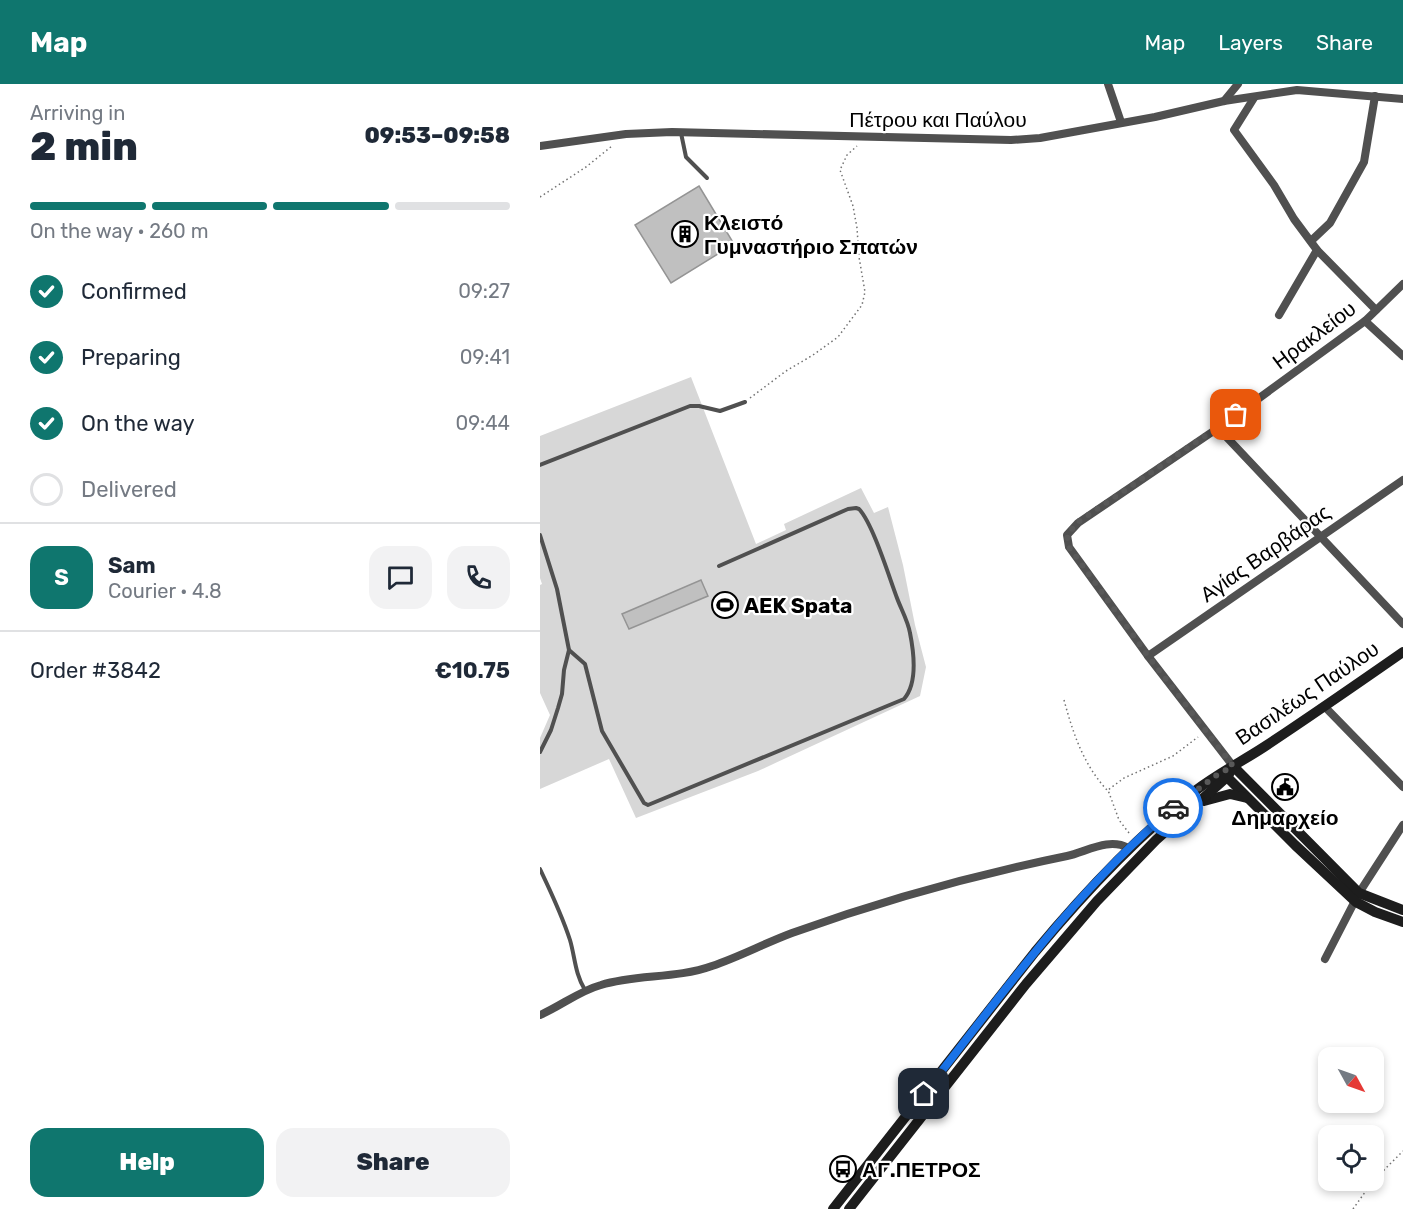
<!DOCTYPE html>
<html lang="en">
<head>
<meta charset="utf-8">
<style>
	:root { --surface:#fff; --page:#f2f2f3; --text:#1f2937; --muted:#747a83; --line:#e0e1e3; --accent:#0f766e }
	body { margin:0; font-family:Rubik,sans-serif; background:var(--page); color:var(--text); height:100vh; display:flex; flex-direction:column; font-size:22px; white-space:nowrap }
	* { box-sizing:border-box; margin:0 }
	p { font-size:20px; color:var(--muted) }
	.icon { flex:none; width:33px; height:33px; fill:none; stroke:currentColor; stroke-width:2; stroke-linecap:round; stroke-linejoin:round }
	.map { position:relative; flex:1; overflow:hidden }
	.panel { display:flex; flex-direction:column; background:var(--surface); width:540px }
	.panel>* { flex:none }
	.needle { width:39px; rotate:130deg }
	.buttons { position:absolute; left:778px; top:963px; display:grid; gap:12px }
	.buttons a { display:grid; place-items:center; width:66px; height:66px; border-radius:12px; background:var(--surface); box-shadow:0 3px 9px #0003; font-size:30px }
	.pin { position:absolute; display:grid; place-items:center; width:51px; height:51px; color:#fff; margin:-26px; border-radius:12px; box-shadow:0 3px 9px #0006 }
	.courier { position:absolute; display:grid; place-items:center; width:60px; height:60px; margin:-30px; border:4px solid #1a73e8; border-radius:50%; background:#fff; color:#222; box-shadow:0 2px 8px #0007 }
	.head em { font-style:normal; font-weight:800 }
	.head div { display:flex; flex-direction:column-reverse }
	.head { display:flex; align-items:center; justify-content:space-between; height:102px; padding:0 30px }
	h1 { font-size:39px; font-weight:800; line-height:45px }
	.bar { display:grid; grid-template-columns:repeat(4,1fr); gap:9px 6px; align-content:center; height:72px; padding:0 30px }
	.bar i { height:8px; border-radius:4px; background:var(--line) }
	.bar .on { background:var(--accent) }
	.bar p { grid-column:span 4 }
	.line { display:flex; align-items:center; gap:15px; padding:0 30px; border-top:2px solid var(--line) }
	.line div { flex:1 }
	.round { display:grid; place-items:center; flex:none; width:63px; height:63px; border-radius:18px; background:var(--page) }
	ol { padding:0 30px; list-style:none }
	li { display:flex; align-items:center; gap:18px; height:66px }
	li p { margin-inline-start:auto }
	li .icon { padding:6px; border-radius:50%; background:var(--accent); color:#fff; stroke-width:4 }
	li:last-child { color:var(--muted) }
	li i { width:33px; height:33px; border:3px solid var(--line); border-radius:50% }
	.button { display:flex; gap:12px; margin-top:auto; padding:12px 30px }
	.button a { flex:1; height:69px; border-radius:18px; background:var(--accent); color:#fff; font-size:24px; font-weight:800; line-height:69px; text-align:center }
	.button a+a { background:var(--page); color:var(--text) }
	header { display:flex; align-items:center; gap:36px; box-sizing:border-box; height:84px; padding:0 30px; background:var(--accent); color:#fff }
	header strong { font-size:28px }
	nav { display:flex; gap:33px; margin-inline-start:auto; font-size:21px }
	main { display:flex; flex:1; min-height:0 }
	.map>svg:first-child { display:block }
	.green { fill:#d7d7d7 }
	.building { fill:#c0c0c0; stroke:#949494; stroke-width:1.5 }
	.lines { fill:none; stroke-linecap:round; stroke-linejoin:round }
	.path { stroke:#727272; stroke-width:1.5; stroke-dasharray:1.5 3; stroke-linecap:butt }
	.lane { stroke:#505050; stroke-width:4 }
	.street { stroke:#505050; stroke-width:8 }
	.secondary { stroke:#1d1d1d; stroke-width:10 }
	.done { stroke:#595959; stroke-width:6; stroke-dasharray:0 10.8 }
	.route { stroke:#1a73e8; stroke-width:8 }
	.labels { text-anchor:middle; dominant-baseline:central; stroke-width:4.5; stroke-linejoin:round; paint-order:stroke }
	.street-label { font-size:21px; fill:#000; stroke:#fff }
	.poi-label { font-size:21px; font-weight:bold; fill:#000; stroke:#fff; text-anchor:start }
</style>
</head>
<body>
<header>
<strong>Map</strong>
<nav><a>Map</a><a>Layers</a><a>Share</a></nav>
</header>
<main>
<section class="panel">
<div class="head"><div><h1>2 min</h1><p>Arriving in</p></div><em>09:53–09:58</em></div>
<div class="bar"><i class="on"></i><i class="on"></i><i class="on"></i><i></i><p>On the way · 260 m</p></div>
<ol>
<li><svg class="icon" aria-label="check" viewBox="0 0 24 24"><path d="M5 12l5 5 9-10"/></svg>Confirmed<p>09:27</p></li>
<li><svg class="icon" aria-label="check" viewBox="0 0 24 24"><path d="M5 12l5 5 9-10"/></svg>Preparing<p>09:41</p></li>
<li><svg class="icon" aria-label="check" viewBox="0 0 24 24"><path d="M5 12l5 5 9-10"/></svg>On the way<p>09:44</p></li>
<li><i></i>Delivered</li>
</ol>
<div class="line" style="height:108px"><b class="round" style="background:var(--accent);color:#fff">S</b><div><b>Sam</b><p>Courier · 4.8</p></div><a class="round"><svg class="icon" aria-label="chat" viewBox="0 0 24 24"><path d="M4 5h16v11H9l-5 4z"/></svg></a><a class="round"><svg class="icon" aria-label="phone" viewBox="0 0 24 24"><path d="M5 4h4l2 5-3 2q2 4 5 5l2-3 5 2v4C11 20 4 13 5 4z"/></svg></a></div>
<div class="line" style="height:78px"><div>Order #3842</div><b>€10.75</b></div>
<div class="button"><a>Help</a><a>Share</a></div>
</section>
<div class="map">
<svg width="863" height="1125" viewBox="0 0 863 1125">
	<rect width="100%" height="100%" fill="#fff"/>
	<path class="green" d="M151 293 216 460 246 446 244 440 321 404 334 429 348 423 363 481 375 541 386 583 380 612 218 687 96 734 69 675 0 705V654L10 631 0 609V501L2 500 0 494V352Z"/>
	<g class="building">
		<path d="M159 102 194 160 131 199 95 141Z"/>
		<path d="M161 496 168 512 89 545 82 530Z"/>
	</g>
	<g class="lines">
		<g class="path">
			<path d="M0 113 46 83 72 62"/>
			<path d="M210 314 246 287 273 271 298 253 322 221 325 208 319 173 317 144 313 122 300 86 307 71 317 62"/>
			<path d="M524 616C533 649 543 680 567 706"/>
			<path d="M589 749 579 736 568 706 584 694 633 672 658 653"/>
			<path d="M834 1096 863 1067"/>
			<path d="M813 1125 833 1097"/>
		</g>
		<g class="lane">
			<path d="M141 49 146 73 167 94"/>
			<path d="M0 381 150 322H159L180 327 205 318"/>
			<path d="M0 451 17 505 29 566 24 586 22 610 18 624 11 646 0 668"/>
			<path d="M29 566 45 580 62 647 104 719 108 721 364 615C378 599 374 569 370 549 368 537 361 525 357 514 349 493 333 440 319 425L316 424 308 425 179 482"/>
			<path d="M0 785C11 808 22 831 30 856 35 873 35 890 45 906"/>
		</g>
		<g class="street">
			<path d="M568 0 581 38"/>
			<path d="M714 14 694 46 734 101 754 135 777 166 836 226"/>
			<path d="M684 17 698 0"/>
			<path d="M0 62 86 50 132 48 471 56 500 54 615 33 684 17 757 6 863 15"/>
			<path d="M771 157 790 139 824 78 835 12"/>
			<path d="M739 231 777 166"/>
			<path d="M825 237 863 272"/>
			<path d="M678 344 863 540"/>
			<path d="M608 572 863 396"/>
			<path d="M785 623 863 703"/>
			<path d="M693 682 608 572 529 463 527 451 538 439 678 344 825 237 863 200"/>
			<path d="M785 875 819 809 863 741"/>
			<path d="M0 931C21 922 39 907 61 901 96 890 136 895 172 882 199 873 225 859 252 849 341 817 434 791 527 772 546 768 569 753 588 764"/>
		</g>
		<g class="secondary">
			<path d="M693 682 819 809 863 826"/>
			<path d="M687 693 755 761 816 818 835 828 863 838"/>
			<path d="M664 717 690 710 707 714"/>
			<path d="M293 1125 495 868C544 809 595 754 655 707 677 690 701 678 724 663 771 632 817 600 863 568"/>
			<path d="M309 1125 486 900 557 817 616 756 687 693 692 685"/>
		</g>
	</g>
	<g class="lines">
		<path class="done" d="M633 724 677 691 693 682 608 572 529 463 527 451 538 438 696 331"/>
		<path class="route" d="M384 1010C462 910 536 806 633 724"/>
	</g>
	<defs>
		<symbol id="building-ring" viewBox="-11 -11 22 22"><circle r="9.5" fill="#fff" stroke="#000" stroke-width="1.5"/><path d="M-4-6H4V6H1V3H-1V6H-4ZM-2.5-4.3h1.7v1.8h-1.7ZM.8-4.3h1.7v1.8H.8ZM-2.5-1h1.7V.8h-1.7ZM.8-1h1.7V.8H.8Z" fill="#000"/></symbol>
		<symbol id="stadium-ring" viewBox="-11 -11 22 22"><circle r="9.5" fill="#fff" stroke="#000" stroke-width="1.5"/><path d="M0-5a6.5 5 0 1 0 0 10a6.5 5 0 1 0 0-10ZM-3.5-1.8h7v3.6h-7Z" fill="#000"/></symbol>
		<symbol id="civic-ring" viewBox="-11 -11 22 22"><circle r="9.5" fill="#fff" stroke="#000" stroke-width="1.5"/><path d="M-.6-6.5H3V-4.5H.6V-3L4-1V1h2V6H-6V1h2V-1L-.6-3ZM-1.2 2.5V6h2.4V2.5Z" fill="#000"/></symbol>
		<symbol id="bus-ring" viewBox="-11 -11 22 22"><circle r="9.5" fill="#fff" stroke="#000" stroke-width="1.5"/><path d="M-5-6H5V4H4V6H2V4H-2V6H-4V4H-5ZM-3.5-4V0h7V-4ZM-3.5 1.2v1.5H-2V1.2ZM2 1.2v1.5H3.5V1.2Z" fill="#000"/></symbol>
	</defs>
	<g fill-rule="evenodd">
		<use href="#building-ring" x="130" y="135" width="30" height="30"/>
		<use href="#stadium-ring" x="170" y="506" width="30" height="30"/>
		<use href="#civic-ring" x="730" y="688" width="30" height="30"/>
		<use href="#bus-ring" x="288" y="1070" width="30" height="30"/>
	</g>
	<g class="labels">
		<g class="street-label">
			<text x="398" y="35">Πέτρου και Παύλου</text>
			<text transform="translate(774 251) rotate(-37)">Ηρακλείου</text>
			<text transform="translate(725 469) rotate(-35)">Αγίας Βαρβάρας</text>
			<text transform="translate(767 609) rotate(-34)">Βασιλέως Παύλου</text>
		</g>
		<g class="poi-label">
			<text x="164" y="138">Κλειστό<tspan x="164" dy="24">Γυμναστήριο Σπατών</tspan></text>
			<text x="204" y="521">AEK Spata</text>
			<text x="745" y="733" text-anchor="middle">Δημαρχείο</text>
			<text x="322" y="1085">ΑΓ.ΠΕΤΡΟΣ</text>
		</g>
	</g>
</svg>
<div class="buttons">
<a><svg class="needle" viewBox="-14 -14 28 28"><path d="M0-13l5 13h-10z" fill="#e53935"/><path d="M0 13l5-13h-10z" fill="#747a83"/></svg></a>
<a><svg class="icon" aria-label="locate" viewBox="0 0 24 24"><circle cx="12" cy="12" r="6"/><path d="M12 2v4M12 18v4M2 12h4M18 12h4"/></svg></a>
</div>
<div class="pin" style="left:696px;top:331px;background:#ea580c"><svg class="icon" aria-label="bag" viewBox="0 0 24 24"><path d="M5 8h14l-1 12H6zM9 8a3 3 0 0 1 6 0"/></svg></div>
<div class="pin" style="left:384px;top:1010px;background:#1f2937"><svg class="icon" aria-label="home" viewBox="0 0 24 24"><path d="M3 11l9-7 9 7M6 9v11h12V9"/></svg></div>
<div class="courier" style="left:633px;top:724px"><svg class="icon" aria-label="car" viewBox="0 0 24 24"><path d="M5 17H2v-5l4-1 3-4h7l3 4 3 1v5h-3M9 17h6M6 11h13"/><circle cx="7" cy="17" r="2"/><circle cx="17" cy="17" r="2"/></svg></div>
</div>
</main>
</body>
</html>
